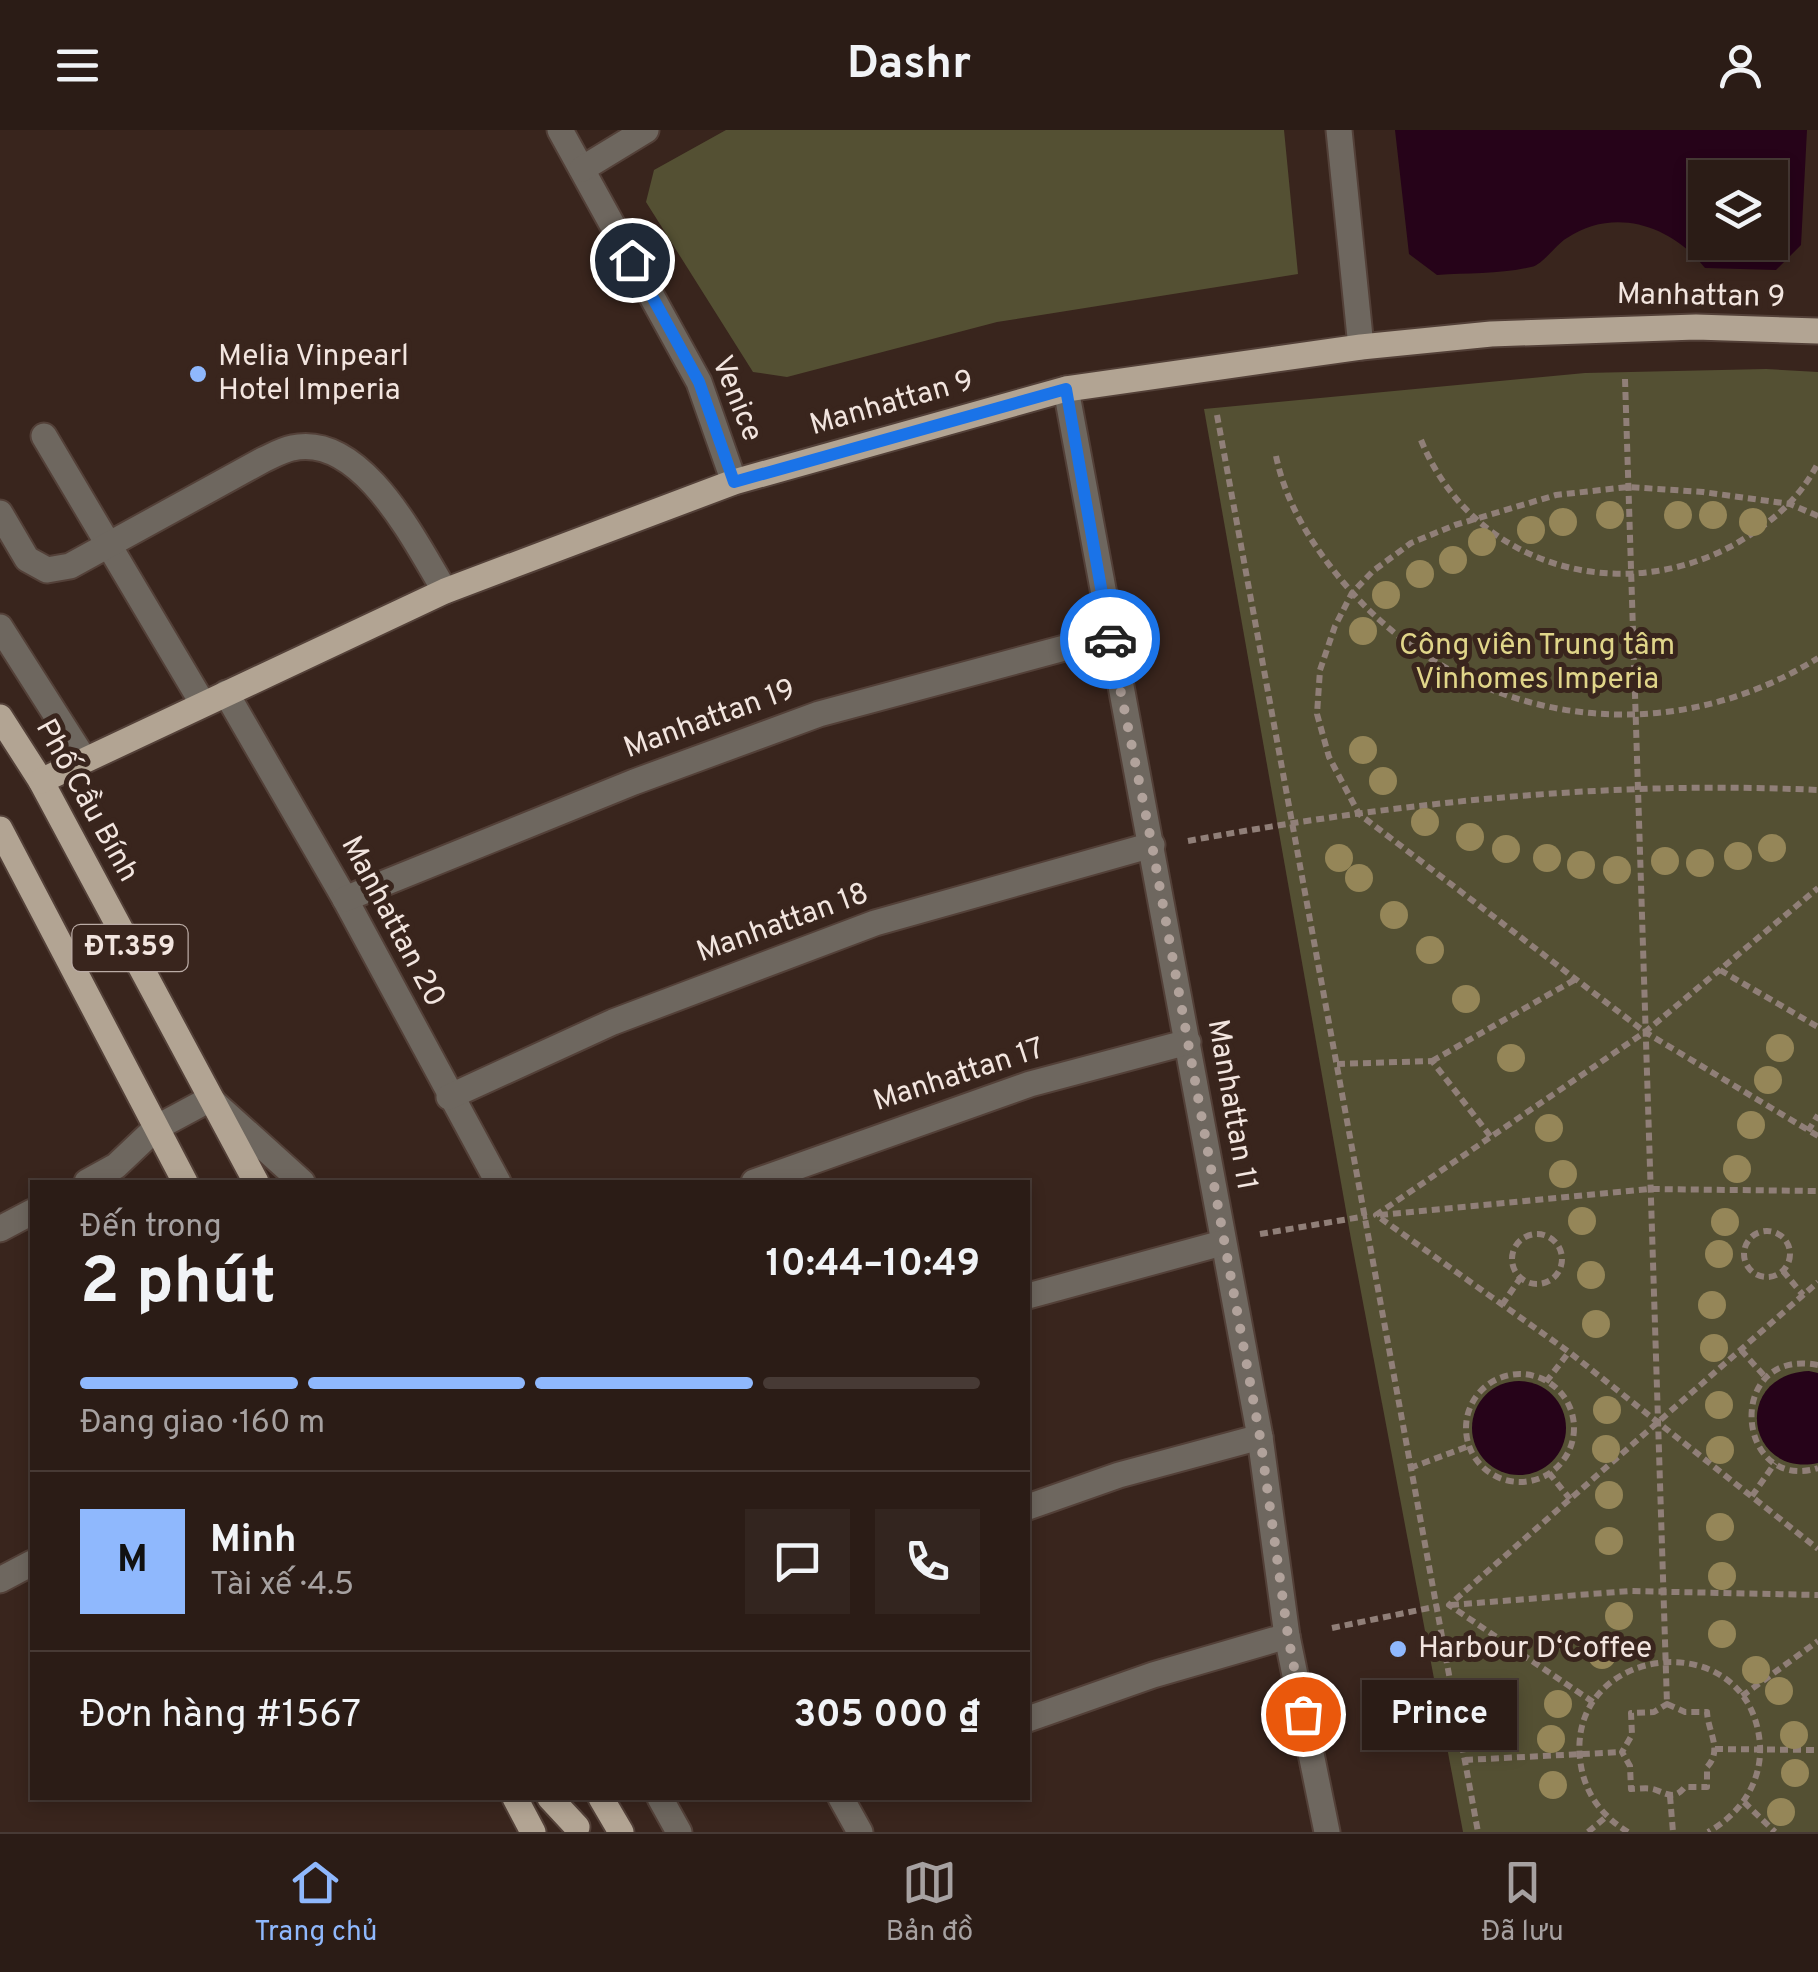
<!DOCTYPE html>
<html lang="vi">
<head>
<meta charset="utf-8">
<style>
	:root { --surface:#2b1c16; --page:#33251f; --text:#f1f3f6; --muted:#a6a1a1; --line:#473a35; --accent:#8fb8fd }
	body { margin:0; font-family:Overpass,sans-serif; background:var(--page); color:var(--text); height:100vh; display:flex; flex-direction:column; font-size:38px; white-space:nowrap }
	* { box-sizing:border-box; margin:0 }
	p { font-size:32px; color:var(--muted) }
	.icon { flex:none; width:55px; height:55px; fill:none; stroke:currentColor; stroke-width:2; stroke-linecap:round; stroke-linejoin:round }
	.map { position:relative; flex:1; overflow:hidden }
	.panel { position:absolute; left:30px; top:1050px; width:1000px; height:620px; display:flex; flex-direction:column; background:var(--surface); border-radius:0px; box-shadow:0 5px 15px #0003,0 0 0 2px var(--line) }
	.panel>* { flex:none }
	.controls { position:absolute; left:1688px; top:30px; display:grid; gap:20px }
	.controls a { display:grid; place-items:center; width:100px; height:100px; border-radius:0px; background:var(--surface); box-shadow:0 5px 15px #0003,0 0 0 2px var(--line); font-size:50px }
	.pin { position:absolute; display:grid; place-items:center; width:85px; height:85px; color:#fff; margin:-42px; border:5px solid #fff; border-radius:50%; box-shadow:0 2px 10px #0007 }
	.courier { position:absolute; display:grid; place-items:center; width:100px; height:100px; margin:-50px; border:8px solid #1a73e8; border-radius:50%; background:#fff; color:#222; box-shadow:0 2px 12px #0007 }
	.bubble { position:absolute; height:70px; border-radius:0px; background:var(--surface); box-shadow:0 5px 15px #0003,0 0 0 2px var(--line); font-size:32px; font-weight:700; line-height:70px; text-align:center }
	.head em { font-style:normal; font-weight:700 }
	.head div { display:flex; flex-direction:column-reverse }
	.head { display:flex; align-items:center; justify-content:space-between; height:170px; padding:0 50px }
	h1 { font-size:65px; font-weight:700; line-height:75px }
	.bar { display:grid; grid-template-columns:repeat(4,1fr); gap:15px 10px; align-content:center; height:120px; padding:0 50px }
	.bar i { height:12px; border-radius:8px; background:var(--line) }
	.bar .selected { background:var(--accent) }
	.bar p { grid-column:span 4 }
	.line { display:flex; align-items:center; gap:25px; padding:0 50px; border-top:2px solid var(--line) }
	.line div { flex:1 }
	.round { display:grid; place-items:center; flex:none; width:105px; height:105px; border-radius:0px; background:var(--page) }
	header { display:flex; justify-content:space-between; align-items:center; height:130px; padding:0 50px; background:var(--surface); font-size:45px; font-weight:700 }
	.tabs { display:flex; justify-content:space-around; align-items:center; height:140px; border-top:2px solid var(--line); background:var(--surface); font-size:28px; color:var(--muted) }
	.tabs a { display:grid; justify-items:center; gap:5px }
	.tabs .selected { color:var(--accent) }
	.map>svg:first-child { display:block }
	.green { fill:#545033 }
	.water { fill:#260319; fill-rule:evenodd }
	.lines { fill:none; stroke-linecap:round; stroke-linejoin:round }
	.minor-casing { stroke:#534038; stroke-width:29 }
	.major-casing { stroke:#534038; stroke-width:29 }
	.path { stroke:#907f78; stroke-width:6; stroke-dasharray:8 5; stroke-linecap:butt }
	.minor { stroke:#6e675f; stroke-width:25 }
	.major { stroke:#b2a493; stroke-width:25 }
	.tree { fill:#958658 }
	.done { stroke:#b1a29b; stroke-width:10; stroke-dasharray:0 18 }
	.route { stroke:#1a73e8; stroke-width:12 }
	.poi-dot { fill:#8fb8fd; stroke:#39251d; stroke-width:4 }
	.labels { text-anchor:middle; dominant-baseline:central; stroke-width:10; stroke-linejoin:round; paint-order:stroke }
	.shield { fill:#39251d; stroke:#baaba5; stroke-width:2.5 }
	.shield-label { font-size:28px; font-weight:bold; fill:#f2e5df }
	.street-label { font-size:30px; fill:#f2e5df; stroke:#39251d }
	.poi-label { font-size:30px; fill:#f2e5df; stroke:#39251d; text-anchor:start }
	.park-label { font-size:30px; fill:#e0d589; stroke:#39251d }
</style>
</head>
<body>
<header><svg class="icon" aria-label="menu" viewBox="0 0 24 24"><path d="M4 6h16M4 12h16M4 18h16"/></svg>Dashr<svg class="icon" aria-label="person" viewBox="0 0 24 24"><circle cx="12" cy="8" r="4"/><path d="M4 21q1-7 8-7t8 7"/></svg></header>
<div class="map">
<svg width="1818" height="1702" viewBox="0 0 1818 1702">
	<rect width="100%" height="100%" fill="#39251d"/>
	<g class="green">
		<path d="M726 0H1284L1298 144 997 192 787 247 753 242 646 72 654 40Z"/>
		<path d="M1766 239 1818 242V1702H1463L1351 1109 1204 279 1585 243Z"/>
	</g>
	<g class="water">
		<path d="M1395 0H1807L1801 115 1776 140 1705 138C1672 96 1615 76 1567 108 1555 115 1543 135 1531 137 1502 144 1468 143 1437 145L1409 124ZM1705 48H1770V112H1705Z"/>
		<path d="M1809 1241 1818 1243V1333C1746 1348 1731 1245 1809 1241Z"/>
		<circle cx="1519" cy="1298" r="47"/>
	</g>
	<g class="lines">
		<defs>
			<g id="minor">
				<path d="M560 0 699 252 734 352"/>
				<path d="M1339 0 1361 217"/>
				<path d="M582 39 646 0"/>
				<path d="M1066 259 1260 1307 1287 1506 1327 1702"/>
				<path d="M44 306 203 574"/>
				<path d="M0 383 27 429 47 440 70 436 263 330C272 326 282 320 292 318 362 302 415 412 445 461"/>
				<path d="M0 497 84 629"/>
				<path d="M226 563 345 769 498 1052"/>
				<path d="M345 769 634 652 819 584 1109 506"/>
				<path d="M449 967 613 892 875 793 1152 715"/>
				<path d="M87 1052 116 1036 156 998 210 969 302 1052"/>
				<path d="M754 1052 1030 954 1188 912"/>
				<path d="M0 1099 32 1082"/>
				<path d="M1028 1166 1222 1113"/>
				<path d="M1028 1377 1119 1345 1260 1307"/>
				<path d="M0 1450 32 1433"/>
				<path d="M1028 1589 1153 1545 1287 1506"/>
				<path d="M660 1668 679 1702"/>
				<path d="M841 1668 860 1702"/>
			</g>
			<g id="major">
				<path d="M0 587 41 651 256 1052"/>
				<path d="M41 651 445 461 734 352 1066 259 1361 217 1491 204 1696 197 1818 201"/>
				<path d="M0 699 185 1052"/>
				<path d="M515 1668 533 1702"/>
				<path d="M550 1668 577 1697"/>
				<path d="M601 1668 621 1702"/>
			</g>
		</defs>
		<use href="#minor" class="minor-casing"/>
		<use href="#major" class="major-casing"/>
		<g class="path">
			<path d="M1625 249 1667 1574"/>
			<path d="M1217 285 1478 1702"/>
			<path d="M1421 310C1472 436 1621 479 1737 413 1772 392 1799 370 1818 333"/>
			<path d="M1276 326C1286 374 1312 415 1343 452 1462 594 1661 626 1818 528"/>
			<path d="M1818 386 1790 374 1703 362 1628 357 1556 365 1455 395 1411 413 1373 441 1352 463 1335 496 1320 540 1317 584 1329 627 1359 684 1645 902 1818 758"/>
			<path d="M1188 711C1394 673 1608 650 1818 660"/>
			<path d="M1720 840 1818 897"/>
			<path d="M1432 931 1576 849"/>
			<path d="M1337 934 1432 931 1491 1007"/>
			<path d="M1808 1001 1818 985"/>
			<path d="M1818 1006 1645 902 1376 1085 1569 1222 1818 1419"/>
			<path d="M1380 1085 1650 1059 1818 1061"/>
			<circle cx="1767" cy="1124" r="23"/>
			<path d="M1260 1104 1367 1086"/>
			<circle cx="1537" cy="1129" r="25"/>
			<path d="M1783 1141 1803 1165"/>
			<path d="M1502 1175 1521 1147"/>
			<path d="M1741 1220 1767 1249"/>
			<path d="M1818 1235C1723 1217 1736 1364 1818 1338"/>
			<circle cx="1520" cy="1298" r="54"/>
			<path d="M1546 1252 1569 1222"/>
			<path d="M1410 1338 1469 1316"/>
			<path d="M1549 1343 1570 1369"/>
			<path d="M1752 1366 1775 1333"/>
			<path d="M1451 1475 1630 1461 1818 1465"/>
			<path d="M1332 1498 1439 1476"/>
			<path d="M1742 1566 1818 1511"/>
			<path d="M1593 1572 1449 1475 1818 1152"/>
			<path d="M1667 1574 1685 1582H1707C1708 1602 1723 1620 1707 1637V1657H1685C1675 1669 1669 1665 1656 1660 1649 1657 1639 1659 1631 1659L1630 1636 1622 1622 1632 1605 1631 1583 1654 1582Z"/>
			<path d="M1715 1619 1818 1620"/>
			<path d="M1465 1630 1622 1622"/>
			<path d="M1670 1666 1673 1702"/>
			<path d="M1744 1672 1775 1702"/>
			<path d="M1588 1702 1606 1687"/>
			<path d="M1628 1702C1603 1687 1586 1665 1581 1636 1560 1514 1751 1490 1760 1615 1762 1653 1740 1684 1708 1702"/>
		</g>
		<use href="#minor" class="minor"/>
		<use href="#major" class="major"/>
	</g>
	<g class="tree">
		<circle cx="1610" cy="385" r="14"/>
		<circle cx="1678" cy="385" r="14"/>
		<circle cx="1713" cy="385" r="14"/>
		<circle cx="1563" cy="392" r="14"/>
		<circle cx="1753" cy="392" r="14"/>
		<circle cx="1531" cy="400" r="14"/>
		<circle cx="1482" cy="412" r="14"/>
		<circle cx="1453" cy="430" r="14"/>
		<circle cx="1420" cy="444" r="14"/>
		<circle cx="1386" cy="465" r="14"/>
		<circle cx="1363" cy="501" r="14"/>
		<circle cx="1363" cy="620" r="14"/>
		<circle cx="1383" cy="651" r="14"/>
		<circle cx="1425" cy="692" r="14"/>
		<circle cx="1470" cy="707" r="14"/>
		<circle cx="1772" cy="718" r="14"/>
		<circle cx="1506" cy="719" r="14"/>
		<circle cx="1738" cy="726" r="14"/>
		<circle cx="1339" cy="728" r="14"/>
		<circle cx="1547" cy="728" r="14"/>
		<circle cx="1665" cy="731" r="14"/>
		<circle cx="1700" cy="733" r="14"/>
		<circle cx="1581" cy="735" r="14"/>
		<circle cx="1617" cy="740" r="14"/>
		<circle cx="1359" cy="748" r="14"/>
		<circle cx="1394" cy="785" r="14"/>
		<circle cx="1430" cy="820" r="14"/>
		<circle cx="1466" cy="869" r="14"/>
		<circle cx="1780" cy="918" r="14"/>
		<circle cx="1511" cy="928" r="14"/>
		<circle cx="1768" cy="950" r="14"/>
		<circle cx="1751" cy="995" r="14"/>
		<circle cx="1549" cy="998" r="14"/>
		<circle cx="1737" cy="1039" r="14"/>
		<circle cx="1563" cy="1044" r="14"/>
		<circle cx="1582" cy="1091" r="14"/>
		<circle cx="1725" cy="1092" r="14"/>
		<circle cx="1719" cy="1124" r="14"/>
		<circle cx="1591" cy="1145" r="14"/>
		<circle cx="1712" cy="1175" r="14"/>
		<circle cx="1596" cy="1194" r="14"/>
		<circle cx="1714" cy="1218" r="14"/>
		<circle cx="1719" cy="1275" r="14"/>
		<circle cx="1607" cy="1280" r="14"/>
		<circle cx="1606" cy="1319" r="14"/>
		<circle cx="1720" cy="1320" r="14"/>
		<circle cx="1609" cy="1365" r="14"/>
		<circle cx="1720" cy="1397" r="14"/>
		<circle cx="1609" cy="1411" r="14"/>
		<circle cx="1722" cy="1446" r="14"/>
		<circle cx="1619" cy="1486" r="14"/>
		<circle cx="1722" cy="1504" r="14"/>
		<circle cx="1602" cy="1525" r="14"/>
		<circle cx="1756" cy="1540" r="14"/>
		<circle cx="1779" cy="1561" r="14"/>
		<circle cx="1558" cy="1574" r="14"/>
		<circle cx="1794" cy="1605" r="14"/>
		<circle cx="1551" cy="1609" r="14"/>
		<circle cx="1795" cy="1643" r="14"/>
		<circle cx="1553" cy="1655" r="14"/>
		<circle cx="1781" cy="1682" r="14"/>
	</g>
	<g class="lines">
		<path class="done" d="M1110 509 1152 715 1260 1307 1288 1506 1303 1584"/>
		<path class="route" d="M632 130 699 252 734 352 1066 259 1110 509"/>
	</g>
	<g class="poi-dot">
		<circle cx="198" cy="244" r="10"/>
		<circle cx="1398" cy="1519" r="10"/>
	</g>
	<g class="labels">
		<rect class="shield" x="72.5" y="795" width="115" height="46" rx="8"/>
		<g class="shield-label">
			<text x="130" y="818">ĐT.359</text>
		</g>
		<g class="street-label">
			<text transform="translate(1701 167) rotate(1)">Manhattan 9</text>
			<text transform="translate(736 269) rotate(68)">Venice</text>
			<text transform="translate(892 274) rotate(-16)">Manhattan 9</text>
			<text transform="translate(710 590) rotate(-20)">Manhattan 19</text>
			<text transform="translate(86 671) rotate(61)">Phố Cầu Bính</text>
			<text transform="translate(392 792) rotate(62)">Manhattan 20</text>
			<text transform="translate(783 794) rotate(-20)">Manhattan 18</text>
			<text transform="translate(959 946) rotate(-18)">Manhattan 17</text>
			<text transform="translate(1231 975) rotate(80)">Manhattan 11</text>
		</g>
		<g class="poi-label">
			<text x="218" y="227">Melia Vinpearl<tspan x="218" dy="34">Hotel Imperia</tspan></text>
			<text x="1418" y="1519">Harbour D‘Coffee</text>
		</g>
		<g class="park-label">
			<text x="1537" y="516">Công viên Trung tâm<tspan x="1537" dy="34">Vinhomes Imperia</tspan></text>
		</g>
	</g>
</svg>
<div class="controls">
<a><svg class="icon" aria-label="layers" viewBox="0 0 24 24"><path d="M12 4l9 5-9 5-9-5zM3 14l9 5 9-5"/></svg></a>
</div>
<div class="pin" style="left:1303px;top:1584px;background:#ea580c"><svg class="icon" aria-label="bag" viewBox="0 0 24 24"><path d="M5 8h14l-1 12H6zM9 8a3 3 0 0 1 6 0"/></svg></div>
<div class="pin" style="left:632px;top:130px;background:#1f2937"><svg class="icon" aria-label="home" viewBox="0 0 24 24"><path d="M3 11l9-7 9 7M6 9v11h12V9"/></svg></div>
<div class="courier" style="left:1110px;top:509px"><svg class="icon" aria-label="car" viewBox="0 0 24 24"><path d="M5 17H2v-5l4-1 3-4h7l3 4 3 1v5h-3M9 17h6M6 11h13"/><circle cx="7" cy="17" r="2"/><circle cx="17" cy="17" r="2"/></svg></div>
<div class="bubble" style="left:1362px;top:1550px;width:155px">Prince</div>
<section class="panel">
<div class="head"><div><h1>2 phút</h1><p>Đến trong</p></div><em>10:44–10:49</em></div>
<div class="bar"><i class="selected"></i><i class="selected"></i><i class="selected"></i><i></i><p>Đang giao · 160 m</p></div>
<div class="line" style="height:180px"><b class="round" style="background:var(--accent);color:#111">M</b><div><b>Minh</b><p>Tài xế · 4.5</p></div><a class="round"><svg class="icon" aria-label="chat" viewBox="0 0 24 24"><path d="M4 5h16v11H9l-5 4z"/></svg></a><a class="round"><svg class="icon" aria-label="phone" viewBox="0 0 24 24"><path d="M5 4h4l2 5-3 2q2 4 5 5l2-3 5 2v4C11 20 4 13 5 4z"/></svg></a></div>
<div class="line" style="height:130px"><div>Đơn hàng #1567</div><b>305 000 ₫</b></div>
</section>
</div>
<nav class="tabs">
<a class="selected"><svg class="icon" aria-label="home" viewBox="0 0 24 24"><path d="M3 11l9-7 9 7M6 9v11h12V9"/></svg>Trang chủ</a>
<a><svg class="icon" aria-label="map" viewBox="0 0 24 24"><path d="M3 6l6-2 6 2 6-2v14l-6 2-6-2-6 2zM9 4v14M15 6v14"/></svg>Bản đồ</a>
<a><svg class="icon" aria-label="saved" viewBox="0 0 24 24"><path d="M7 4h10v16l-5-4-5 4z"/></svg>Đã lưu</a>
</nav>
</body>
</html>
